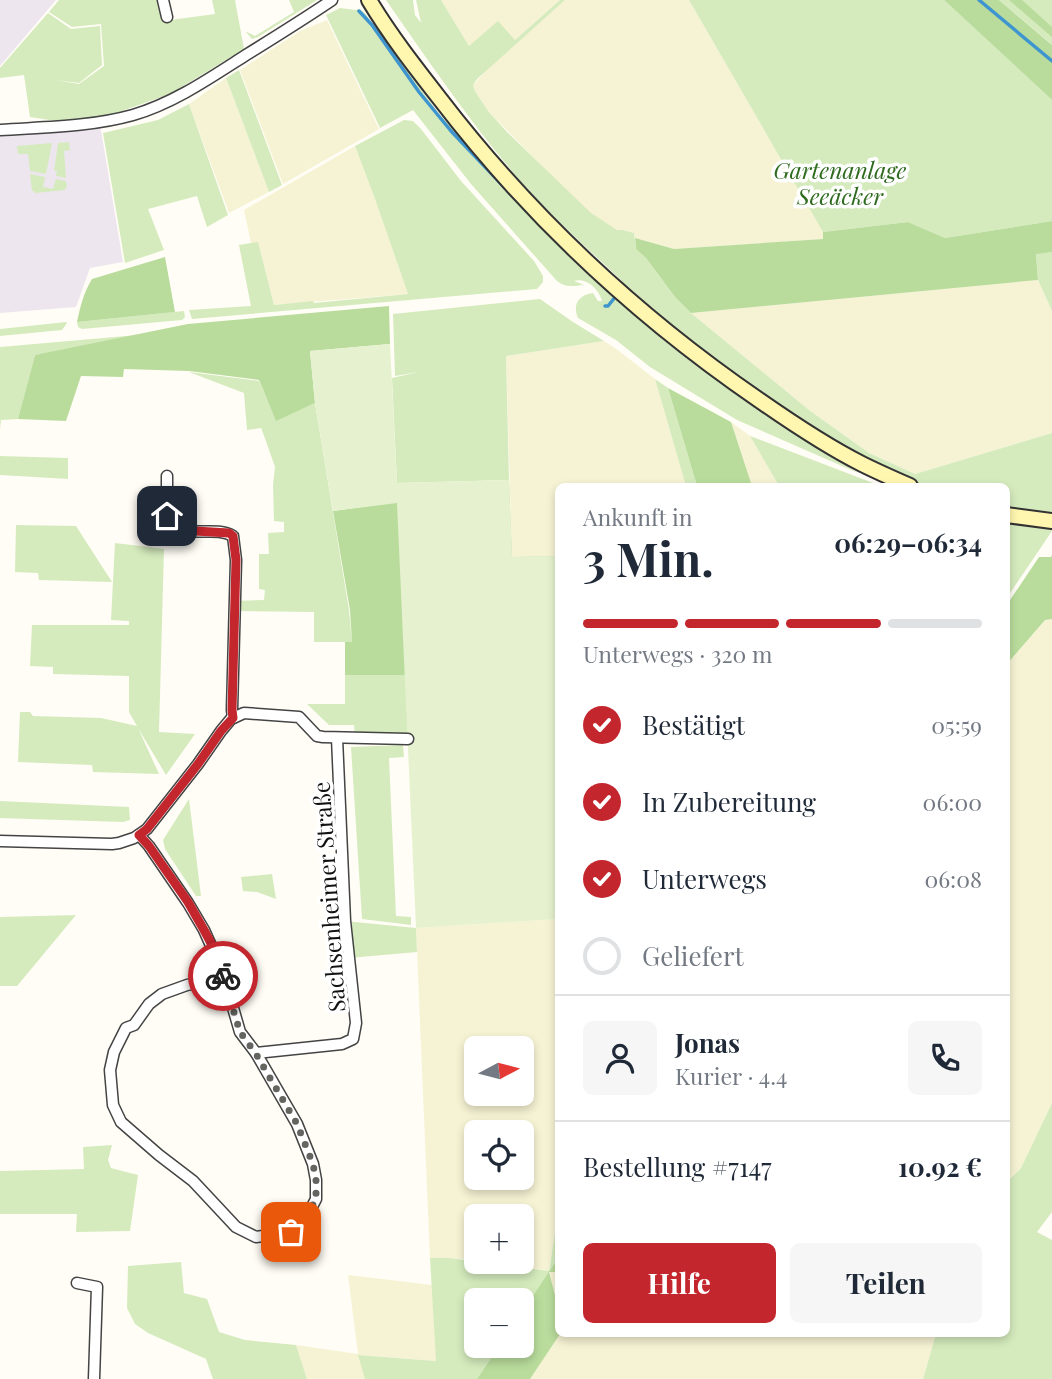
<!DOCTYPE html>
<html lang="de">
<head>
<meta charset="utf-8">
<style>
	:root { --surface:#fff; --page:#f6f6f7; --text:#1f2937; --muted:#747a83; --line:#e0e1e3; --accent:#c4262e }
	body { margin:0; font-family:"Playfair Display",serif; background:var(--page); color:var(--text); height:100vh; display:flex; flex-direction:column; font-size:26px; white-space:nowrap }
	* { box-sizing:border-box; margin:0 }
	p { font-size:23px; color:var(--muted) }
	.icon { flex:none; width:38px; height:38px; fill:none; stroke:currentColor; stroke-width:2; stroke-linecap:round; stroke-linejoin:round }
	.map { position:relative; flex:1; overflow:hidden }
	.drawer { position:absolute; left:555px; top:483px; width:455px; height:854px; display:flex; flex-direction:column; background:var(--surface); border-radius:10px; box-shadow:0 4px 10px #0003 }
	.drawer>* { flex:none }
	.needle { width:46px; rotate:83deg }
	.controls { position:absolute; left:464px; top:1036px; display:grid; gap:14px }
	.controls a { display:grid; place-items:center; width:70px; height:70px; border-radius:10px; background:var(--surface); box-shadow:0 4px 10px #0003; font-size:35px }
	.pin { position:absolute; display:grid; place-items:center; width:60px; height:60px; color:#fff; margin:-30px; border-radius:14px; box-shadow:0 4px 10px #0006 }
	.courier { position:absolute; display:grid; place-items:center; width:70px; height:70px; margin:-35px; border:5px solid #c4262e; border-radius:50%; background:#fff; color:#222; box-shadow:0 2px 9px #0007 }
	.headline em { font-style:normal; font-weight:700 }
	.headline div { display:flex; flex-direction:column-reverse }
	.headline { display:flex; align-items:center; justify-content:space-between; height:119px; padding:0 28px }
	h1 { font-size:46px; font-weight:700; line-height:52px }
	.bar { display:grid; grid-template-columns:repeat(4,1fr); gap:10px 7px; align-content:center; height:84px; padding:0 28px }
	.bar i { height:9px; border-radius:5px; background:var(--line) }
	.bar .on { background:var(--accent) }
	.bar p { grid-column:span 4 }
	.line { display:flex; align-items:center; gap:18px; padding:0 28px; border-top:2px solid var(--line) }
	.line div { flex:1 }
	.round { display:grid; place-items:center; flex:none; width:74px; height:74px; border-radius:10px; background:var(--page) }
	ol { padding:0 28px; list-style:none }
	li { display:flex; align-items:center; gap:21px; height:77px }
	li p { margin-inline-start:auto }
	li .icon { padding:7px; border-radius:50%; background:var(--accent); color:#fff; stroke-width:4 }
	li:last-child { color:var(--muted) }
	li i { width:38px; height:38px; border:4px solid var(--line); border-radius:50% }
	.cta { display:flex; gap:14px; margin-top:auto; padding:14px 28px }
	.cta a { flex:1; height:80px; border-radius:10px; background:var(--accent); color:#fff; font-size:28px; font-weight:700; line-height:80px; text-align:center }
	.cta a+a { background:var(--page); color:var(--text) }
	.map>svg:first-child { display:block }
	.industrial { fill:#eee6ef }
	.farmland { fill:#f6f3d4; fill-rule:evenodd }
	.green { fill:#d5ebbd }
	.forest { fill:#b9dc9c }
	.pitch { fill:#e6f2cf }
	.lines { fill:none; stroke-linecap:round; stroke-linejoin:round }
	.stream { stroke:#3f96cf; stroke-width:3.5 }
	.minor-casing { stroke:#444; stroke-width:13 }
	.secondary-casing { stroke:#333; stroke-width:18 }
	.minor { stroke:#fff; stroke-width:10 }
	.secondary { stroke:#fff6b0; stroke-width:14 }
	.done { stroke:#646461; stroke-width:7; stroke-dasharray:0 12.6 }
	.route { stroke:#c4262e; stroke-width:9 }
	.labels { text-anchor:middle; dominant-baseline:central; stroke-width:7; stroke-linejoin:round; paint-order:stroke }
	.park-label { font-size:23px; font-style:italic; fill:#2f6b1f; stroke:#fff }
	.street-label { font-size:23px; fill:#111; stroke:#fff }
</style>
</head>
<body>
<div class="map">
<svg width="1052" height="1379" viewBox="0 0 1052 1379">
	<rect width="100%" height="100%" fill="#fffdf5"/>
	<g class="industrial">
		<path d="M0 0H56L0 66Z"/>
		<path d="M100 124 123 262 90 268 76 307 0 313V125L1 131Z"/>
	</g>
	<g class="farmland">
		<path d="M441 0H560L514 41 469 46Z"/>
		<path d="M565 0H689L823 232 824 239 674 249 635 238 634 233 623 230H617L591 214 573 198 488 111 475 91 473 85 490 66Z"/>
		<path d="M327 20 379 129 283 184 240 70 300 31Z"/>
		<path d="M226 78 269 192 229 213 189 104Z"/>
		<path d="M355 146 375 199 408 294 274 305 258 243H251L244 210Z"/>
		<path d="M1038 280 1052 311V433L915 474 869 453 809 410 691 313Z"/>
		<path d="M604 341 619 351 655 379 686 486H558V556L512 557 506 356Z"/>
		<path d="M731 422 750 436 779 486H752Z"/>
		<path d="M1052 619V1103L1021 1168 1006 1183V665L1045 620Z"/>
		<path d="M558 919V1213L549 1270 558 1272V1298L555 1295 549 1271 492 1262H522V1216H476V1260L450 1258H430L416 928ZM476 1048H522V1094H476ZM476 1132H522V1178H476Z"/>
		<path d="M348 1275 432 1285 437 1361 359 1355 365 1379H307L296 1345 358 1354Z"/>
		<path d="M560 1334H936L923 1379H530Z"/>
	</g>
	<g class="green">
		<path d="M59 0H157L163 21 215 14 212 0H235L244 49 170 94 113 114 63 122 30 117 24 75 0 78V68L48 13 71 29 100 26 102 65 79 83 55 80 79 84 104 66 101 24 72 27 49 12Z"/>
		<path d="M289 0H317L258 37 252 39 246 32H247L255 36 294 12Z"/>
		<path d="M386 0H413L415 15 421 23 416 0H441L469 46 498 21 515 40 560 0H565L477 79 473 85 475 91 488 111 507 132 591 213 617 230H623L634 233 636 249 646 258 675 297 691 313 809 410 869 453 915 474 1052 433V521L1006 515V486H910L806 432 615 287 622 281C584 245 544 210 511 170 466 116 426 58 386 0Z"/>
		<path d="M689 0H944L1052 100V221L945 238 908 222 823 232Z"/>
		<path d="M999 0H1052V45L1049 42Z"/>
		<path d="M340 8 356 10 359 9 364 12 440 115 491 170 644 317 645 324 759 411 858 473 737 420 650 367 616 340 578 318C572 304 579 295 593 293L598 301H602C599 289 586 277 574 281L584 285C573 286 566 288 557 281L471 184 413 110 380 128 326 15Z"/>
		<path d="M239 70 282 185 269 192 226 78Z"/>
		<path d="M189 104 228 215 207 227 197 196 148 209 164 250 125 263 103 133 158 120Z"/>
		<path d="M404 120 413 121 421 129 461 181 534 261 543 276V282L537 289 192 319 189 310 251 306 239 245 258 242 274 305 313 301 314 303 408 294 375 199 355 146Z"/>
		<path d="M69 142 70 150 64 151 66 178 56 176 57 171H54L58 143Z"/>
		<path d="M52 143 46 174 30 171 28 154H18L17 146Z"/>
		<path d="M30 174 45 177 43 187 53 189 56 179 66 181 67 187 65 188V190L35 193 34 191H32Z"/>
		<path d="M1052 252V311L1038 280 1036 253Z"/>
		<path d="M540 299 573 322 604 341 506 356 509 480 397 483 392 378 418 372 395 376 393 314Z"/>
		<path d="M184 311 185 317 182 320 82 329 78 327 77 322Z"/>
		<path d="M66 322 67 323 62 330 0 336V329Z"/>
		<path d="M237 328 35 355 18 419 1 420 0 429V347L195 330Z"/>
		<path d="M189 372 259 381 276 420 315 403 349 610 352 642H314V612L235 611V601L264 600 265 590 259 589V554H269L268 533 284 532V522L274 521 273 485 275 467 262 430 261 428 247 430 244 393Z"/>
		<path d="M655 379 668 388 697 486H686Z"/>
		<path d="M750 436 881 486H779Z"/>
		<path d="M0 456 68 458V479L0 475Z"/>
		<path d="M1006 523 1052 529V531L1006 599Z"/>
		<path d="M16 525 76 526 112 582 39 580 38 573 15 572Z"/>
		<path d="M115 543 164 549 159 732 195 734 166 775 138 728 159 774 93 772 92 765 18 762 20 712H30L33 716 101 718 137 726 129 712V676L53 674V667L30 666 32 625H129V621L111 620Z"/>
		<path d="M406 674 408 739 355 738 354 725H329L307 704H345V675Z"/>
		<path d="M403 745 404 757 389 758 396 916 411 917V925L362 919 351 747Z"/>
		<path d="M189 799 201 896H196L165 849 163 840Z"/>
		<path d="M0 801 129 807 130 820 123 822 0 818Z"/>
		<path d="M272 874 276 899 257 892 243 891 241 877Z"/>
		<path d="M76 915 17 986H0V917Z"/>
		<path d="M345 921 416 928 417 952 349 958Z"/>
		<path d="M1052 1103V1212L1037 1232 1052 1240V1379H923L936 1334H1006V1183L1021 1168Z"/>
		<path d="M112 1145 108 1160 111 1168 138 1175 130 1231 76 1232 77 1214H0V1171L84 1169 83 1147Z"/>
		<path d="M558 1213V1258L522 1312V1300H476V1346H499L477 1379H365L358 1355 436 1361 430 1258H450L549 1271Z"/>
		<path d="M181 1262 184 1293 207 1299 219 1332 245 1340 296 1345 307 1379H213L206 1359 148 1333 135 1324 127 1308 128 1266Z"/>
	</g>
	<g class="forest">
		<path d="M944 0H999L1052 45V100Z"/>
		<path d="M1009 0H1022L1052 27V37Z"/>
		<path d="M1052 221V252L1036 254 1038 280 691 313 675 297 646 258 636 249 635 238 674 249 823 239V232L908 222 945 238Z"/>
		<path d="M165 257 175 312 77 322C80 307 84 292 92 279Z"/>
		<path d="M389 306 390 344 310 351 315 403 276 421 259 380 189 371 124 369 123 377 81 376 66 421 18 419 35 355 188 324Z"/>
		<path d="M668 388 731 422 752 486H697Z"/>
		<path d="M509 480 512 557 558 556 408 739 406 675H345V642H352L350 610 333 511 397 502Z"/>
		<path d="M1052 555V619L1045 620 1006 665V606L1039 557H1051Z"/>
		<path d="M558 1258V1272H549L555 1295 558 1298V1334H560L530 1379H477L499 1346H522V1312Z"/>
	</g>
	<path class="pitch" d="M390 344 397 483 509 480 512 557 558 556V919L416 928 397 503 333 511 315 403 310 351Z"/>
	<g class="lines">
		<g class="stream">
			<path d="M979 0 1052 61"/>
			<path d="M359 11 372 25 419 92 451 131 526 210"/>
			<path d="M605 306H608L616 296"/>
		</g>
		<defs>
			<g id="minor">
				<path d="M163 0 167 17"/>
				<path d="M0 130C44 127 90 127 133 115 174 103 210 78 246 55 275 37 304 19 332 0"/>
				<path d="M167 476V516L172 527C191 537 216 526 233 536L236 560 232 710 233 718"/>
				<path d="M139 835 149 846 188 903 204 930 217 959 223 977 229 994 240 1032 256 1053 297 1124 313 1164 316 1180V1199L306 1218 291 1232 256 1237 236 1227 193 1181 159 1155 121 1122 113 1105 110 1070 114 1052 126 1028 134 1025 149 1004 162 994 187 985 223 977"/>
				<path d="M0 841 112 844 119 843 134 838 147 829 198 764 221 731 231 719 244 713 299 717 317 736 323 737 408 739"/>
				<path d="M256 1053 342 1044 353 1039 356 1023 345 921 337 738"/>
				<path d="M77 1283 97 1287 94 1379"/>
			</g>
			<g id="secondary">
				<path d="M369 0C390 35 415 67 440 99 529 215 638 317 759 400 792 423 826 446 862 464 878 472 894 479 910 486"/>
				<path d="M1006 515 1052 521"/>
			</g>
		</defs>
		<use href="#minor" class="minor-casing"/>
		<use href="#secondary" class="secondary-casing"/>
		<use href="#minor" class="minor"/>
		<use href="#secondary" class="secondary"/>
	</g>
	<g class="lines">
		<path class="done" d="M223 976 240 1032 256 1054 297 1124 313 1164 316 1180V1199L306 1218 291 1232"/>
		<path class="route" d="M167 516 172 527 178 530 229 533 233 536 236 560 232 710 233 718 221 731 198 764 147 829 139 835 149 846 188 902 204 930 211 943 223 976"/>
	</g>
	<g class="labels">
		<g class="park-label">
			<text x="840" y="169">Gartenanlage<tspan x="840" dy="26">Seeäcker</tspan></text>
		</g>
		<g class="street-label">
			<text transform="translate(328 897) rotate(-94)">Sachsenheimer Straße</text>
		</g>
	</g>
</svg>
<div class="controls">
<a><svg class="needle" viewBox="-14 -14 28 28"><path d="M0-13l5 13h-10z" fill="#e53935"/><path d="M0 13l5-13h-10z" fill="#747a83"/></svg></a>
<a><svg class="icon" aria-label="locate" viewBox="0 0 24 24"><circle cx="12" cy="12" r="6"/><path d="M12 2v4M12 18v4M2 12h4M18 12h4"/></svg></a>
<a>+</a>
<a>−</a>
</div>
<div class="pin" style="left:291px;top:1232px;background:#ea580c"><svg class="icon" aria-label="bag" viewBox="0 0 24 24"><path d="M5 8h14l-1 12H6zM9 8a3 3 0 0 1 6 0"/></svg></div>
<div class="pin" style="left:167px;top:516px;background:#1f2937"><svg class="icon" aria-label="home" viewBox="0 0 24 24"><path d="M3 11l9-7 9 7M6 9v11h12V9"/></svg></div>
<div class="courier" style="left:223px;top:976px"><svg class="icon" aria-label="bike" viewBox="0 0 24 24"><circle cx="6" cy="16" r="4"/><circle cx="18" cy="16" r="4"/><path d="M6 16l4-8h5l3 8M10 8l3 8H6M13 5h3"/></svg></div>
<section class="drawer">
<div class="headline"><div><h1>3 Min.</h1><p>Ankunft in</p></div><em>06:29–06:34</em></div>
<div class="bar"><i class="on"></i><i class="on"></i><i class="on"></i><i></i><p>Unterwegs · 320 m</p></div>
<ol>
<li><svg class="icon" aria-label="check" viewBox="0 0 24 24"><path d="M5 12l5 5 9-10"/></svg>Bestätigt<p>05:59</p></li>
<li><svg class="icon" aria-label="check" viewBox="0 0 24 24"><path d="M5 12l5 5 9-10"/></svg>In Zubereitung<p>06:00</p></li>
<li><svg class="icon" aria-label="check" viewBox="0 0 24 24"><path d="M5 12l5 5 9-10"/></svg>Unterwegs<p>06:08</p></li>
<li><i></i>Geliefert</li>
</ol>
<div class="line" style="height:126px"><a class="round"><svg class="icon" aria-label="person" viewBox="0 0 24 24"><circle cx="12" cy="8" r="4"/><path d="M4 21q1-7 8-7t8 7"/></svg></a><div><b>Jonas</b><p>Kurier · 4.4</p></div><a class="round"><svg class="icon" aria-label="phone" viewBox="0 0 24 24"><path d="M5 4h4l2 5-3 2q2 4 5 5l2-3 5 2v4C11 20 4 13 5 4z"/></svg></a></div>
<div class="line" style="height:91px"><div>Bestellung #7147</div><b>10.92 €</b></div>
<div class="cta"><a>Hilfe</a><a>Teilen</a></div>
</section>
</div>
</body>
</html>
